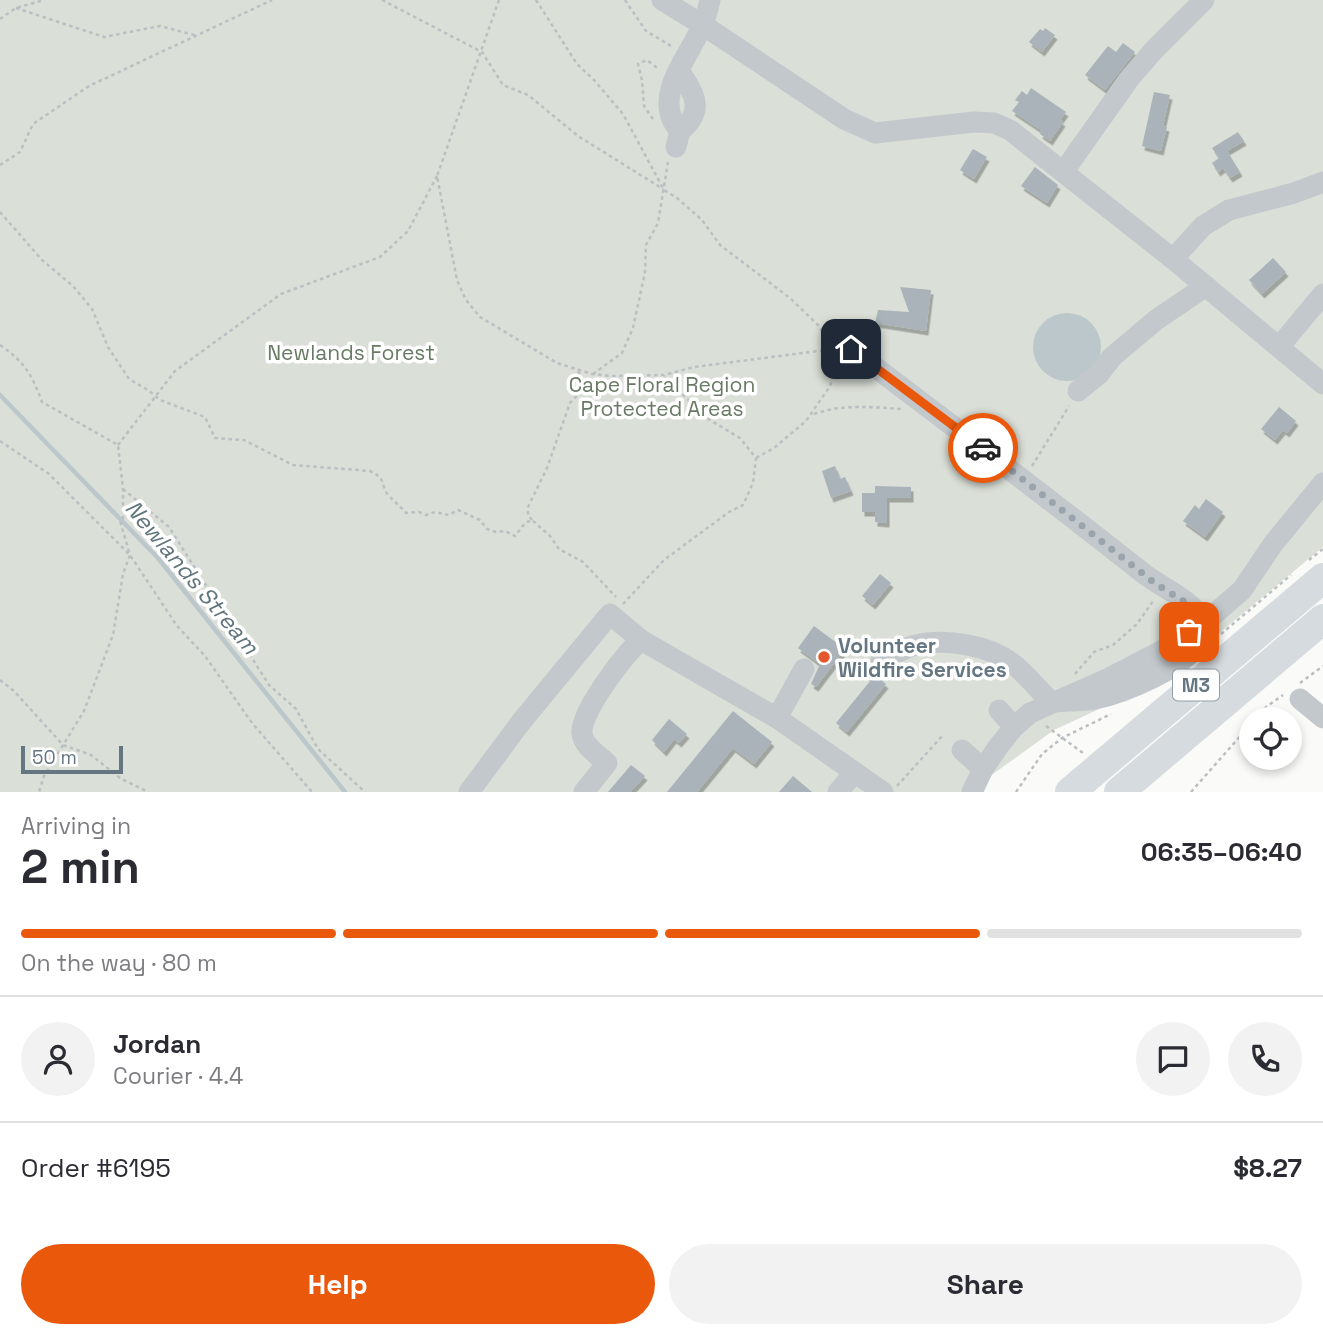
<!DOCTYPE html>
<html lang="en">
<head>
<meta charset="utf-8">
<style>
	:root { --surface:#fff; --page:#f2f2f3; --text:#2b2b33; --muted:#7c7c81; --line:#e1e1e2; --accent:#ea580c }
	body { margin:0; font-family:"Space Grotesk",sans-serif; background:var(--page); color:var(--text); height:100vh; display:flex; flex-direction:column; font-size:26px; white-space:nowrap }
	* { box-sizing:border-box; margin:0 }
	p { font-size:23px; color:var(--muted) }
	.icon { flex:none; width:38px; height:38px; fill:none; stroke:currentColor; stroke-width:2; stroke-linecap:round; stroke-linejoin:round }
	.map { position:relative; height:792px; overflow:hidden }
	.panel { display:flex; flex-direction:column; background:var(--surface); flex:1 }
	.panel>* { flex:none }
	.fabs { position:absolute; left:1239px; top:707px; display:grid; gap:14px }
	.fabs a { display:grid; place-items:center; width:63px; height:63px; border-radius:50%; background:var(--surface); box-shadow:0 4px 10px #0003; font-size:35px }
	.scale { position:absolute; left:21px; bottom:18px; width:102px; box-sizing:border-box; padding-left:7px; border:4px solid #657683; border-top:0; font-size:19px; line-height:24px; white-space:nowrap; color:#657683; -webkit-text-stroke:5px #fff; paint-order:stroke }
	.pin { position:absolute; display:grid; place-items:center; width:60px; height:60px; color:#fff; margin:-30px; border-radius:14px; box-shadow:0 4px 10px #0006 }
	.courier { position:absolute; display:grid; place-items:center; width:70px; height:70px; margin:-35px; border:5px solid #ea580c; border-radius:50%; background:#fff; color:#222; box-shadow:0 2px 9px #0007 }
	.headline em { font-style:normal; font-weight:700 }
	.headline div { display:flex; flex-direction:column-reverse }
	.headline { display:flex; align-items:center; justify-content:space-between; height:119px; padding:0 21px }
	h1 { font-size:46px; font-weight:700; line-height:52px }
	.bar { display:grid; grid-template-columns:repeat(4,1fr); gap:10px 7px; align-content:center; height:84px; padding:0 21px }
	.bar i { height:9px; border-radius:5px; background:var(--line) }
	.bar .selected { background:var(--accent) }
	.bar p { grid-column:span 4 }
	.line { display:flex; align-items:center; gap:18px; padding:0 21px; border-top:2px solid var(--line) }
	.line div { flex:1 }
	.round { display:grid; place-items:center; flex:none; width:74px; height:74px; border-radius:37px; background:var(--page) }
	.button { display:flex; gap:14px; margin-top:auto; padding:14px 21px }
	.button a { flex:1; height:80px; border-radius:42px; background:var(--accent); color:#fff; font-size:28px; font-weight:700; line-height:80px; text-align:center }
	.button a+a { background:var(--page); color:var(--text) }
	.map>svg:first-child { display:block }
	.green { fill:#dadfd7 }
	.water { fill:#bbc7cb }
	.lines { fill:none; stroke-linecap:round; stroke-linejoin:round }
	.stream { stroke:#bbc7cb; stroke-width:4.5 }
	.building { fill:#aab3b9; filter:url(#shadow) }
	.path { stroke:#bbbfc2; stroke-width:2.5; stroke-dasharray:3.5 3.5; stroke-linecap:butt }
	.minor { stroke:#c3c8cc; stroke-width:21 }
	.highway { stroke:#d6dbdf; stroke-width:30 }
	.done { stroke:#99a4ac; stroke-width:7; stroke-dasharray:0 12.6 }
	.route { stroke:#ea580c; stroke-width:9 }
	.poi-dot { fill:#e4572e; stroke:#fff; stroke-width:2.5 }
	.labels { text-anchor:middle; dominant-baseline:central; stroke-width:7; stroke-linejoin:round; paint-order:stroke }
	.shield { fill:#fff; stroke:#939fa8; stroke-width:2 }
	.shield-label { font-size:19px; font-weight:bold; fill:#657683 }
	.park-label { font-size:21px; fill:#687a64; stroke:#fff }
	.poi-label { font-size:21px; font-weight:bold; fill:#657683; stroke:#fff; text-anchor:start }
	.water-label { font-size:23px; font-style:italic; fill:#60757c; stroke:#fff }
</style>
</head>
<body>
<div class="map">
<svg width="1323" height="792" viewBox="0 0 1323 792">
	<defs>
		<filter id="shadow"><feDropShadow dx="2.5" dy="4.5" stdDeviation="0" flood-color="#0004"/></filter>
	</defs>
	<rect width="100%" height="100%" fill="#fafaf8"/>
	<path class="green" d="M0 0H1323V547L1164 679 1054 730 968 792H0Z"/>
	<circle class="water" cx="1067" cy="347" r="34"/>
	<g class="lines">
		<path class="stream" d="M0 395 158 558 345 792"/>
	</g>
	<g class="building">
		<path d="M1045 28 1055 35 1042 52 1029 42 1040 29 1043 31Z"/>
		<path d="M1123 43 1135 52 1105 90 1085 75 1108 46 1116 52Z"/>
		<path d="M1031 88 1066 112 1060 120 1063 122 1050 141 1040 134 1042 131 1012 111 1019 102 1015 100 1022 91 1027 95Z"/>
		<path d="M1154 92 1170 95 1163 126 1167 127 1161 151 1142 146Z"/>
		<path d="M1238 132 1244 141 1227 151 1240 172 1230 178 1223 168 1218 172 1212 163 1219 158 1212 148Z"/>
		<path d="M973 149 987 157 974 179 960 170Z"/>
		<path d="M1035 167 1058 185 1047 203 1021 186Z"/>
		<path d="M1273 258 1286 272 1262 294 1249 280Z"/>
		<path d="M900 287 931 290 926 331 875 323 878 310 909 312Z"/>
		<path d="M1279 407 1296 421 1287 433 1283 430 1275 440 1261 429Z"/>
		<path d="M835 466 840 479 845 477 851 491 831 498 822 471Z"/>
		<path d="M875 486 911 487V498H887V523L875 522V512H862V493H875Z"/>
		<path d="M1206 499 1223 512 1205 537 1183 521 1195 505 1199 509Z"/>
		<path d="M880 574 891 583 873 605 862 596Z"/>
		<path d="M814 626 845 649 816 687 811 684 820 664 798 648Z"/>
		<path d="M875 675 886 684 847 732 836 723Z"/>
		<path d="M733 711 772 742 754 764 733 748 697 792H667Z"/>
		<path d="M669 719 687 734 679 743 674 739 664 752 652 740Z"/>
		<path d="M631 765 645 776 630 792H608Z"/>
		<path d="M793 776 812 792H779Z"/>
	</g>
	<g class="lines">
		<g class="path">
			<path d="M382 0 482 52 503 85 528 95 578 136 663 189"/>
			<path d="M499 0 437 176 457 280 466 300 480 317 557 363 592 374 612 376 664 375 694 367 834 349"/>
			<path d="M536 0 577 64 594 80 623 114 664 190 677 198 702 220 720 245 790 298 820 327 832 362 833 378 830 386 806 421 774 448 756 458"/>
			<path d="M625 0 646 31 671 46"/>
			<path d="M16 8 104 37 160 26 198 36"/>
			<path d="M0 19 16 8 44 0"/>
			<path d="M653 119 644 106 642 80 638 64 647 60 656 67 660 66"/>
			<path d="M0 165 20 152 33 124 89 86 272 0"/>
			<path d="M0 212 42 260 73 286 92 309 108 347 129 379 148 390 160 400 205 417 215 438 244 440 293 465 370 471C387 479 380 484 388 495 394 501 400 506 406 513L419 512 426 515 435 512 449 515 458 510 480 520 487 529 496 532 505 531 515 536 525 523 532 520 550 536 559 549 583 562 616 597"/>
			<path d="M0 345C25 362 32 375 42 402L118 445 123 489V518L120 521 130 555 123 574 113 635 84 711 44 776 39 792"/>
			<path d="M593 374 622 353 633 328 645 272 646 245 658 223 668 162"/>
			<path d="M814 414C842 404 871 407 901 409"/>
			<path d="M0 441 49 474 130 555 177 626 205 656 252 723 312 792"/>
			<path d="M118 445 175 371 281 294 380 257 408 231 437 176"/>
			<path d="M1032 466 1069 406"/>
			<path d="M123 489 169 527 269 685 296 709 318 749 365 792"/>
			<path d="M532 520 528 515V507L547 468 570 403 583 389 578 369"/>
			<path d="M1309 560 1323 549"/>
			<path d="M623 604 664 560 729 512 743 505 753 483 756 458 740 438 705 417 665 376"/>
			<path d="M1221 634 1291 575"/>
			<path d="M1075 674 1094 652 1113 645 1137 624 1153 601"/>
			<path d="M0 680 14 691 63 745 91 755 120 778 148 792"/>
			<path d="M1300 683 1323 666"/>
			<path d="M1255 719 1266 707 1283 695"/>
			<path d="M1046 726 1083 753"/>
			<path d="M897 786 944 734"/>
			<path d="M1016 792 1042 754 1062 738 1111 714"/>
			<path d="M1191 792 1251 724"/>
		</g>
		<g class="minor">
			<path d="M662 0 703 25 844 119 875 133 974 122 994 123 1010 130 1173 259 1203 226 1229 210 1294 193 1323 182"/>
			<path d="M679 70C694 94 706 110 680 131"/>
			<path d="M676 147 680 131C650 99 689 57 702 26 706 18 708 9 710 0"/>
			<path d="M1064 171 1129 79 1154 50 1204 0"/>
			<path d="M1173 259 1323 384"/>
			<path d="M1279 347 1323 294"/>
			<path d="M851 349C949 423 1047 497 1143 573 1163 589 1193 599 1204 623 1203 628 1203 634 1201 639 1189 667 1123 693 1095 699 1081 701 1065 701 1051 702 1038 689 1026 674 1012 663 988 645 945 638 916 645 903 648 892 656 881 661"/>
			<path d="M1078 391 1099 374 1112 357 1156 320 1206 286"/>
			<path d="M1300 699 1323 718"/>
			<path d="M999 710 1014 727"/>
			<path d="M777 718 804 669"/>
			<path d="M962 750 983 769"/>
			<path d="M469 792 521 722 610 614 641 640 777 718 883 792"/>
			<path d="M584 792 607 763C598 755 583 746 582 733 580 712 625 654 641 640"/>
			<path d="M838 792 854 773"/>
			<path d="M972 792 983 769 998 747 1014 727 1030 713 1109 678 1161 651 1204 623 1242 590 1273 544 1323 483"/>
		</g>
		<g class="highway">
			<path d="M1070 792 1323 578"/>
			<path d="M1119 792 1323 619"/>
		</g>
	</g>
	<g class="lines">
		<path class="done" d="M983 448 1156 584 1193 607 1204 623 1189 632"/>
		<path class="route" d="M851 349 983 448"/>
	</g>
	<circle class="poi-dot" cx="824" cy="657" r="7"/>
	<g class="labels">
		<rect class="shield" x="1173" y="669.5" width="46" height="31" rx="5"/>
		<g class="shield-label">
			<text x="1196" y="685">M3</text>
		</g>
		<g class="park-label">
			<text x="351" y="352">Newlands Forest</text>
			<text x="662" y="384">Cape Floral Region<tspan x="662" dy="24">Protected Areas</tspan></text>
		</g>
		<g class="poi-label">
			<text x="838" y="645">Volunteer<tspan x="838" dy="24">Wildfire Services</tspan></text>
		</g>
		<g class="water-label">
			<text transform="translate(192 577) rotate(50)">Newlands Stream</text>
		</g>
	</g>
</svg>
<div class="fabs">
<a><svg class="icon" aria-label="locate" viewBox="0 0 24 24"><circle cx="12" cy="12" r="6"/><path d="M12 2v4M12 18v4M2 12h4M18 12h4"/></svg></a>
</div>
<div class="scale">50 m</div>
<div class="pin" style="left:1189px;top:632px;background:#ea580c"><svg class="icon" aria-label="bag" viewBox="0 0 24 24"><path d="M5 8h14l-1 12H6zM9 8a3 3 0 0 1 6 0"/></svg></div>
<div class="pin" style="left:851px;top:349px;background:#1f2937"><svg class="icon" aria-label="home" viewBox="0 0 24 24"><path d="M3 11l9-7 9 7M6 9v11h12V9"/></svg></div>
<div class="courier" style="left:983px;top:448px"><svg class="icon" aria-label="car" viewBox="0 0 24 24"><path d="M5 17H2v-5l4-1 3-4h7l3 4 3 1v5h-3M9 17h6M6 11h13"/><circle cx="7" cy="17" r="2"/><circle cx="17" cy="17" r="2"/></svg></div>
</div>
<section class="panel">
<div class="headline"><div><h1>2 min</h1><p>Arriving in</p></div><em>06:35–06:40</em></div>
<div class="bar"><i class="selected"></i><i class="selected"></i><i class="selected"></i><i></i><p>On the way · 80 m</p></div>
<div class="line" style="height:126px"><a class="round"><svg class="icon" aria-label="person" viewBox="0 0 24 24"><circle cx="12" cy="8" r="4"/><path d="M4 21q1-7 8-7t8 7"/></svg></a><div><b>Jordan</b><p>Courier · 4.4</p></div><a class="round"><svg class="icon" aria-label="chat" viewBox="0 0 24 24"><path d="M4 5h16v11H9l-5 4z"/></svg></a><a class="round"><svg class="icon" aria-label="phone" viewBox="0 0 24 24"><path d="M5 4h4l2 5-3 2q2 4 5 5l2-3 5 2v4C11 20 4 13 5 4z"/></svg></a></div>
<div class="line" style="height:91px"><div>Order #6195</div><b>$8.27</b></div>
<div class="button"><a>Help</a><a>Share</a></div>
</section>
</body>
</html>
